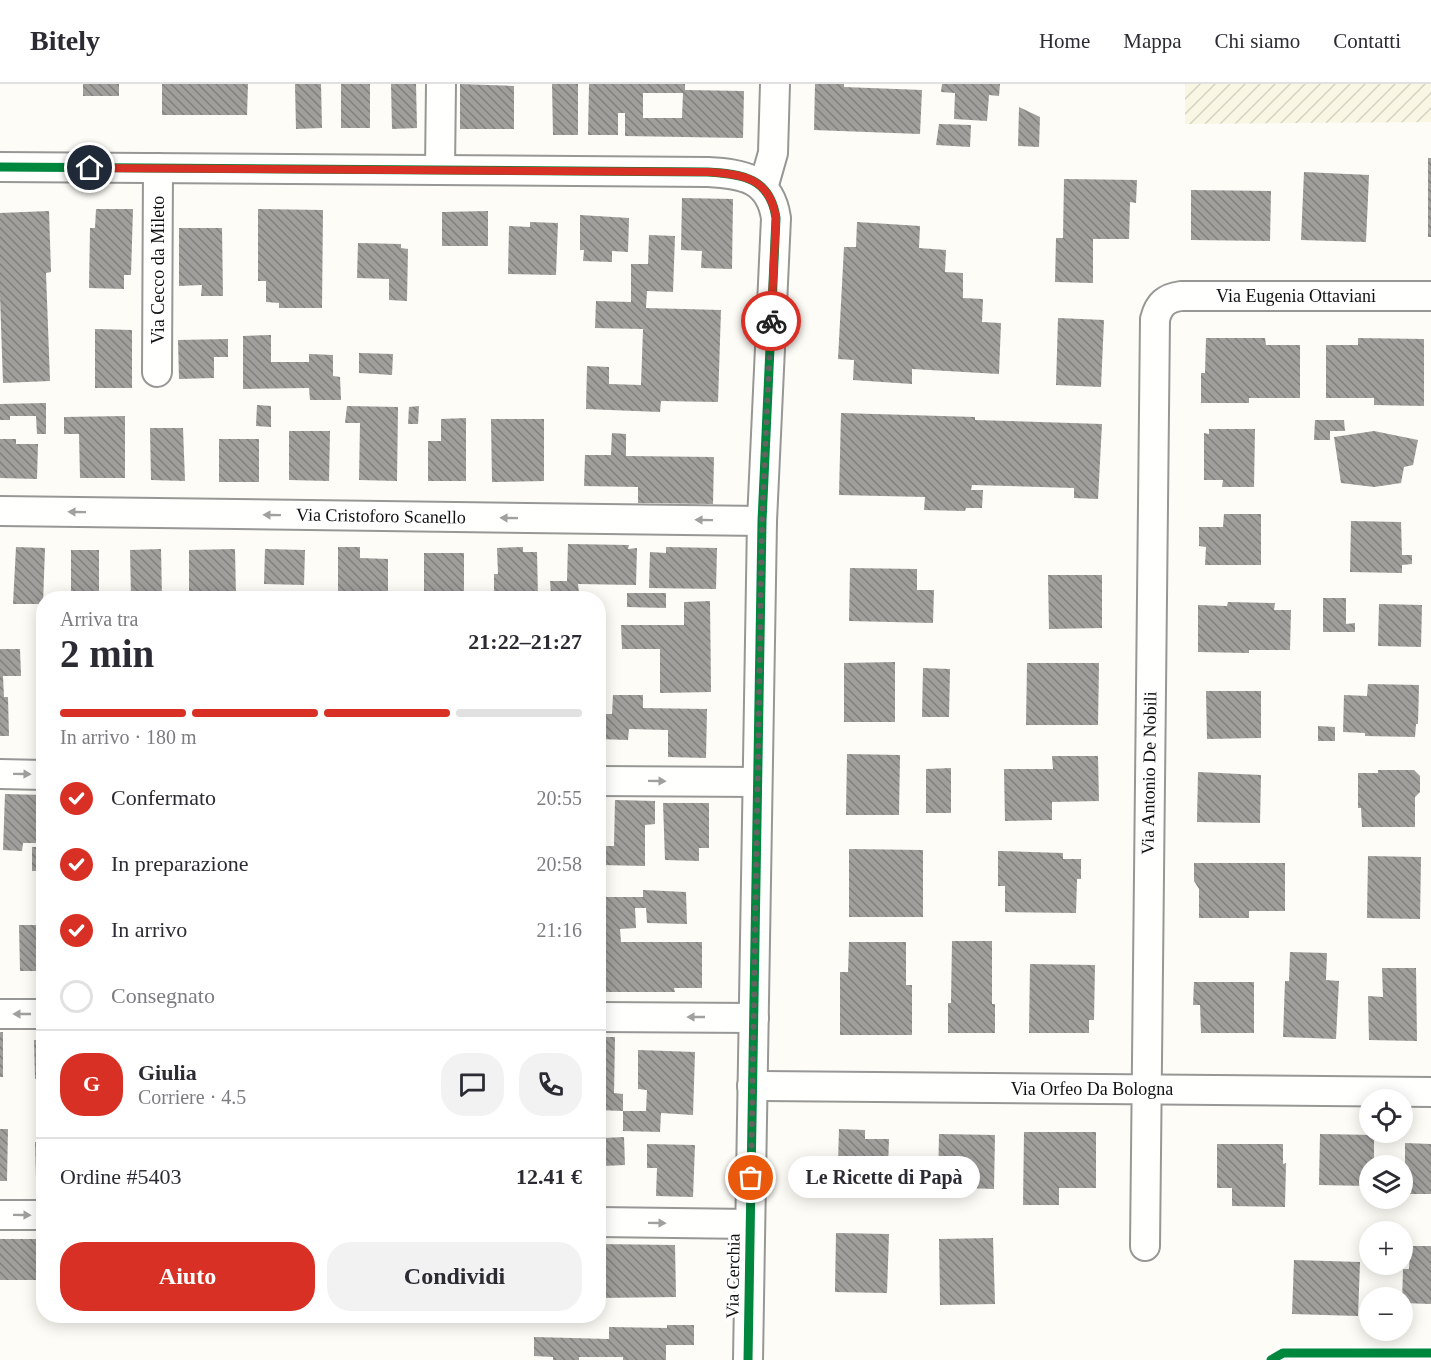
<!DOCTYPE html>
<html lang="it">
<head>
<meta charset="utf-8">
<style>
	:root { --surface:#fff; --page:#f2f2f3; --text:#2b2b33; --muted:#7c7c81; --line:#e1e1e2; --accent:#d93025 }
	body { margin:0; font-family:Georgia,serif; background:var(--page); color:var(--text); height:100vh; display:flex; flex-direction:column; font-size:22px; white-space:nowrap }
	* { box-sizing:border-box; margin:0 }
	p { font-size:20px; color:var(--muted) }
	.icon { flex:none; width:33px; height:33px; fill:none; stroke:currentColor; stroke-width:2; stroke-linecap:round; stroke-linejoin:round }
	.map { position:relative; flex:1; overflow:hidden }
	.panel { position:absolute; left:36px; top:507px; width:570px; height:732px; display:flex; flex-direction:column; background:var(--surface); border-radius:24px; box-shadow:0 3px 15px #0003 }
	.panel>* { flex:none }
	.controls { position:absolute; left:1359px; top:1005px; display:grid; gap:12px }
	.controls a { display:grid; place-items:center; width:54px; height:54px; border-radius:50%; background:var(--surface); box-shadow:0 3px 15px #0003; font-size:30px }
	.pin { position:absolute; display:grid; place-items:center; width:51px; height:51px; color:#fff; margin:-26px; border:3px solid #fff; border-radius:50%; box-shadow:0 2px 6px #0007 }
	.courier { position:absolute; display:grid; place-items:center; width:60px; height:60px; margin:-30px; border:4px solid #d93025; border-radius:50%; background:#fff; color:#222; box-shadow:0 2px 8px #0007 }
	.bubble { position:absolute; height:42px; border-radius:21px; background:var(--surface); box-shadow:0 3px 15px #0003; font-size:20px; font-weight:700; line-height:42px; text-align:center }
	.headline em { font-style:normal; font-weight:700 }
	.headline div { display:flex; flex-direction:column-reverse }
	.headline { display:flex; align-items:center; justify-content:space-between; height:102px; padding:0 24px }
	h1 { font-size:39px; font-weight:700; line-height:45px }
	.bar { display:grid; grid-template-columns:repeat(4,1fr); gap:9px 6px; align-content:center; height:72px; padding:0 24px }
	.bar i { height:8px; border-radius:4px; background:var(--line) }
	.bar .current { background:var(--accent) }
	.bar p { grid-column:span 4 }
	.line { display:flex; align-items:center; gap:15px; padding:0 24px; border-top:2px solid var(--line) }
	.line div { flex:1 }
	.round { display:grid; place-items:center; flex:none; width:63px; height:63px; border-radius:24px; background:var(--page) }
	ol { padding:0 24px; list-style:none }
	li { display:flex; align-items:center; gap:18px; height:66px }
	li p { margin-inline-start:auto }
	li .icon { padding:6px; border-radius:50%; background:var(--accent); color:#fff; stroke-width:4 }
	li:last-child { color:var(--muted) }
	li i { width:33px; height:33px; border:3px solid var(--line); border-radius:50% }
	.primary-button { display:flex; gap:12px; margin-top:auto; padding:12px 24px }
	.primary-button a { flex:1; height:69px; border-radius:24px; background:var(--accent); color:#fff; font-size:24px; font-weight:700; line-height:69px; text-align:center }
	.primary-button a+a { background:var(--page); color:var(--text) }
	header { display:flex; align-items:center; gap:36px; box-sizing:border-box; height:84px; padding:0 30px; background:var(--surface); border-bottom:2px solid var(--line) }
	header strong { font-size:28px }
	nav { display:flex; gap:33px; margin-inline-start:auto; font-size:21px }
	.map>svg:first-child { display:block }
	.farmland { fill:url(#farmland-furrows) }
	.building { fill:url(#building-back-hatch); fill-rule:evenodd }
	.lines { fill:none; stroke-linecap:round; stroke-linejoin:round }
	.minor-casing { stroke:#979795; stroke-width:32 }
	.minor { stroke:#fffffe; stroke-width:28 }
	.cycleway-casing { stroke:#fff; stroke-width:13 }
	.cycleway { stroke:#00873e; stroke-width:9 }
	.oneway { fill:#a0a09f }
	.done { stroke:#646362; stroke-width:6; stroke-dasharray:0 10.8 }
	.route { stroke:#d93025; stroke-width:8 }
	.labels { text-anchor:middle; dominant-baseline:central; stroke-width:6; stroke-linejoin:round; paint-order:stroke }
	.street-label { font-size:18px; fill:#111; stroke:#fff }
</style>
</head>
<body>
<header>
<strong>Bitely</strong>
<nav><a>Home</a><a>Mappa</a><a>Chi siamo</a><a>Contatti</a></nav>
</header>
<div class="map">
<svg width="1431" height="1276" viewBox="0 0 1431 1276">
	<defs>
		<pattern id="farmland-furrows" width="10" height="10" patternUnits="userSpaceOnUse" patternTransform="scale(1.5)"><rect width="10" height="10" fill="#f9f7e4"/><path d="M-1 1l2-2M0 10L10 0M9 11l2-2" fill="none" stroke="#d4d3c3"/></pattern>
		<pattern id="building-back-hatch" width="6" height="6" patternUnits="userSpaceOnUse" patternTransform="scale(1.5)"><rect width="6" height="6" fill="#a19f9c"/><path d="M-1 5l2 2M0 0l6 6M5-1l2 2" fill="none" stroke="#82807e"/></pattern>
	</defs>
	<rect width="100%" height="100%" fill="#fdfcf7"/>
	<path class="farmland" d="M1185 0H1431V38L1185 40Z"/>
	<g class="building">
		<rect x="83" y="0" width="36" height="12"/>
		<path d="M162 0H248L247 31H162Z"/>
		<path d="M295 0H321L322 44 296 45Z"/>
		<rect x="341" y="0" width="29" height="44"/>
		<path d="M391 0H416L417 44 392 45Z"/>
		<path d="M460 0 514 2V45H460Z"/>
		<path d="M552 0H578V51H553Z"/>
		<path d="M589 0H685V6L744 7 743 54 625 52V29H618V51H588ZM643 9H683L682 34H643Z"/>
		<path d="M815 0H844V3L922 6 920 50 814 46Z"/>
		<path d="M942 0H1000L999 12 989 11 987 37 954 35 955 9 941 8Z"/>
		<path d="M1019 23 1040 33 1039 63 1018 62Z"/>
		<path d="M939 40 971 41 970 63 936 61Z"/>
		<rect x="1428" y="74" width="3" height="79"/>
		<path d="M1304 88 1369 91 1366 158 1301 156Z"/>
		<path d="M1064 95 1137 96 1136 119 1130 118 1129 155H1093V199L1055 198 1056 154H1063Z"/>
		<path d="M1191 106 1271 107 1270 157 1191 156Z"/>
		<path d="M682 114 733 115 732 185 701 184 702 167 681 166Z"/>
		<path d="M96 125H133L131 191H124V205L89 204 90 144H95Z"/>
		<path d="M258 125 323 126 322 224H279V219L266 218V197H258Z"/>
		<path d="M49 127 51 188 46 189 50 297 3 299 0 212V129Z"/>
		<path d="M488 127V162H442V128Z"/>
		<path d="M580 131 629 134 628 168 612 167V178L583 177 584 166H580Z"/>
		<path d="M530 138 558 139 556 191 508 190 509 142 530 143Z"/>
		<path d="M857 138 920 142 919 164 946 166 945 188 963 189V214L983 215 982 238 1001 239 999 290 912 285V300L853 296 854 276 838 275 844 163H856Z"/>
		<path d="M179 144H222L223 212H201L202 201 179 202Z"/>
		<path d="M649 151 675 152 673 208 647 207 646 224 721 226 718 318 661 317 660 328 586 325 587 282 609 283V300L641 301 643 245 595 244 596 217 631 218V180H648Z"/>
		<path d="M358 159 401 160V164L408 165 407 217 389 216V195L357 194Z"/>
		<path d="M1058 234 1104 236 1101 303 1056 301Z"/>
		<path d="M95 245 132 246V304H95Z"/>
		<path d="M271 251V278H309V270L333 271V292L340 293 341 316H310L309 304 243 305V252Z"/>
		<path d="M1206 254H1265L1266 261H1300V314H1249V319H1201V289H1205Z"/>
		<path d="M1358 254 1424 255V322L1374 321V314H1326V261H1358Z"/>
		<path d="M228 255V273H214V294L179 295 178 256Z"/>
		<path d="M359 269 393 270 392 291 359 289Z"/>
		<path d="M46 319V350H37L36 332H10V336H0V320Z"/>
		<path d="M257 321 271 322V343L256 342Z"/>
		<path d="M347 322 398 323 397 397 359 396 360 339H345Z"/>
		<path d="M419 322 418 340H408L409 323Z"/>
		<path d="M841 329 975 333V336L1102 340 1098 415 1074 414V404L972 401 971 406H983L982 424H966L965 427 924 426 925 413 839 411Z"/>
		<path d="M125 332V394H80L79 350H64V333Z"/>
		<path d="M466 334V397H428V357H441V335Z"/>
		<path d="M491 335H544V397L492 398Z"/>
		<path d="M1315 336H1344L1345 347H1330V356H1314Z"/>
		<path d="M150 344H183L185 397 151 396Z"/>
		<path d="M1209 345H1255L1254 403H1222L1223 396H1204V349L1209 350Z"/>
		<path d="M289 347H330L329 397 289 396Z"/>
		<path d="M1374 347 1418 356 1413 381 1404 383 1401 399 1374 403 1341 399 1334 353Z"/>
		<path d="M612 349 626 350V372L714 373 713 420 638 419V403L584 402 585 371H611Z"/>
		<path d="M0 355H16V360H38L37 395 0 394Z"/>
		<rect x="219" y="355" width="40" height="43"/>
		<path d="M1224 430H1261V481H1205L1206 463 1199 462V443H1223Z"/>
		<path d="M1351 437 1401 438 1402 471H1412V480L1402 481V489L1350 488Z"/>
		<path d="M568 460 629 461 628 465 637 464 636 501 578 500 579 509 551 510 550 497H567Z"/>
		<path d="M16 463 45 464 43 520H13Z"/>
		<path d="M338 463H360V474L388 475V514H338Z"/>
		<path d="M523 463V468H537L538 514H494V490H498L497 464Z"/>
		<path d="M666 463 717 464 716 505 649 504 650 468 666 469Z"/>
		<path d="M161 465 162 514 131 513 130 466Z"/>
		<path d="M235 465 236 514H189V466Z"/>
		<path d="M265 465 305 466 304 501 264 500Z"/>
		<rect x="71" y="466" width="28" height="48"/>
		<rect x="424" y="469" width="40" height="45"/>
		<path d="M850 484 917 485V506H934L933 539 849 537Z"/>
		<path d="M1048 491H1102V544L1049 545Z"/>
		<path d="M627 509H666V524L627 523Z"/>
		<rect x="256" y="512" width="33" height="2"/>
		<path d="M1323 514H1346V540L1355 539V548H1323Z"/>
		<path d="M710 517 711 608 660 609V565H622L621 541H684V518Z"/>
		<path d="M1228 518 1275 519 1274 526H1291L1290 566H1249V569L1198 568V521L1227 522Z"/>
		<path d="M1379 520 1422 521 1421 563 1378 562Z"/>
		<path d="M0 565H20L21 592H3L4 613H8L9 652H0Z"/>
		<path d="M895 578V638H844V579Z"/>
		<path d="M1027 579H1099L1098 641H1026Z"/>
		<path d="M923 584 950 585 949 633H922Z"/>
		<path d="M1368 600 1419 601 1418 640H1416L1415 653 1365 652V649L1343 648 1344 611 1367 612Z"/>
		<path d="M1206 607H1261V654L1207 655Z"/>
		<rect x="37" y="611" width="7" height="41"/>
		<path d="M613 611H643V624L707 625 706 674 668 673V646L629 645 628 656 598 655V630H612Z"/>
		<path d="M1318 642 1335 643V657H1318Z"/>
		<path d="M847 670 900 671 899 731H846Z"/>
		<path d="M1052 672H1098L1099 717 1052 718V736L1005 737 1004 685H1053Z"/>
		<path d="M951 684V729H926V685Z"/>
		<path d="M1378 686H1414L1420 692V708L1415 713V743H1362L1361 724H1358V689H1378Z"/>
		<path d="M1198 688 1261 691 1260 739 1197 738Z"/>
		<path d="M5 710 44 711V759H23L22 767 3 766Z"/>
		<path d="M615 716 655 717V740L645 741V782L602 781 603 762H614Z"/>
		<path d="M663 719H709V764H699V777L665 776Z"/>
		<rect x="32" y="763" width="12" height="24"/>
		<path d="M849 765 923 766V833H849Z"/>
		<path d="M998 767 1063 769V775H1081V795H1077L1076 829 1005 828V802H998Z"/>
		<path d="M1368 772 1421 773 1420 835 1367 834Z"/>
		<path d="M1194 779H1285V827H1249V834H1199V805L1194 797Z"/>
		<path d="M643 806 686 808 687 840 647 839 646 824H635L636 844 620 845 621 858H702V904H674L675 908H598V813H643Z"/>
		<path d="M19 841H44V887H20Z"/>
		<path d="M952 857H992V920H995V949H948V919H951Z"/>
		<path d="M849 858H906V901H912V951H840V888H848Z"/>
		<path d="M1290 868 1327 869 1326 896 1339 897 1336 955 1283 953 1285 897H1289Z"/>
		<path d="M1030 880 1095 881 1094 936H1089V949H1029Z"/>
		<path d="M1382 884H1416L1417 957 1369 956 1368 912 1383 913Z"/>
		<path d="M1194 898H1254V949H1201L1200 921H1193Z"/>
		<rect x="0" y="948" width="3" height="45"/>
		<path d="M598 953H615L614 1009 623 1010V1027H646L647 1006 638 1005V966L695 968 693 1031 661 1029 660 1048 623 1047V1027L598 1026Z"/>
		<path d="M34 956H44V994L35 995Z"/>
		<path d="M0 1045H8L7 1097H0Z"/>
		<path d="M839 1045 865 1046V1055H889L887 1113 837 1112Z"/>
		<path d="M1024 1048H1096V1104H1059V1121H1023Z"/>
		<path d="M939 1050 995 1051 994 1105 938 1103Z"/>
		<path d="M1320 1050 1374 1051V1082H1370V1102L1319 1101Z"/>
		<path d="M624 1053 625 1081 603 1082 602 1054Z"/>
		<path d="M35 1058H44V1095H36Z"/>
		<path d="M1405 1059 1431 1060V1110H1405Z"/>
		<path d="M647 1060 695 1061 693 1113 656 1112 657 1084H647Z"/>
		<path d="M1217 1060H1283V1080L1286 1079 1285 1123 1232 1122V1104H1217Z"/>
		<path d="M836 1149 889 1150 887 1209 835 1208Z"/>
		<path d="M993 1154 995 1220 940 1221 939 1155Z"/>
		<rect x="0" y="1155" width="44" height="41"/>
		<path d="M598 1160 675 1161 676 1213 598 1214Z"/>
		<path d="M1410 1162H1431V1220L1402 1219 1403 1185H1409Z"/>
		<path d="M1294 1176 1360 1178 1358 1232 1292 1230Z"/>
		<rect x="465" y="1232" width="58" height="7"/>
		<path d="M667 1241H694V1261H666V1276H623V1273H579V1276H553V1273L534 1272V1253L609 1255V1243L667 1244Z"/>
	</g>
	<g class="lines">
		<defs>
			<g id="minor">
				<path d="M0 83 708 88C743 90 770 94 776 134L762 437 748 1276"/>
				<path d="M440 86 441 0"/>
				<path d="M763 104 773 69 775 0"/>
				<path d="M157 288 158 84"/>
				<path d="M0 427 762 437"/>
				<path d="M0 690 44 691"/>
				<path d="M598 697 757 698"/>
				<path d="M0 930H44"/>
				<path d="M598 933 754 934"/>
				<path d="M752 1002 1431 1008"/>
				<path d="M0 1131H44"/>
				<path d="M598 1138 750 1140"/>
				<path d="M1145 1162 1155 235C1159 220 1166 214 1181 212H1431"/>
			</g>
		</defs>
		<use href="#minor" class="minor-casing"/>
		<use href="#minor" class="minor"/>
		<defs>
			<g id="cycleway">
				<path d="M0 83 708 88C743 90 770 94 776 134L762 437 748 1276"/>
				<path d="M1271 1276 1283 1269H1431"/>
			</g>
		</defs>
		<use href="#cycleway" class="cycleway-casing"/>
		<use href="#cycleway" class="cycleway"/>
	</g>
	<defs><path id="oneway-solid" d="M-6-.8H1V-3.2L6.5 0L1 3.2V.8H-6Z" transform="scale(1.5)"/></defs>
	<g class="oneway">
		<use href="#oneway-solid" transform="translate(77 428) rotate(-179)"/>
		<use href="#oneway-solid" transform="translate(272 431) rotate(-179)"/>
		<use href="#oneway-solid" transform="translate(509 434) rotate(-179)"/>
		<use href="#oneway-solid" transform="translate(704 436) rotate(-179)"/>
		<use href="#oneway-solid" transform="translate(22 690) rotate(1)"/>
		<use href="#oneway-solid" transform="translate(657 697) rotate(1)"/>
		<use href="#oneway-solid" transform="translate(22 930) rotate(-180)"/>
		<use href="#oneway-solid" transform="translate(696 933) rotate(-180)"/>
		<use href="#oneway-solid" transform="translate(22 1131) rotate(1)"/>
		<use href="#oneway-solid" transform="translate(657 1139) rotate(1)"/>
	</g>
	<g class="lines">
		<path class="done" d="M751 1094 762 437 771 237"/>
		<path class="route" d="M90 84 708 88C743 90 770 94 776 134L771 237"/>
	</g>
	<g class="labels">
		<g class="street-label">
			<text transform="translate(158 186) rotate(-90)">Via Cecco da Mileto</text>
			<text x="1296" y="212">Via Eugenia Ottaviani</text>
			<text transform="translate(381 432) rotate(1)">Via Cristoforo Scanello</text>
			<text transform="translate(1149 689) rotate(-89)">Via Antonio De Nobili</text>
			<text x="1092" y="1005">Via Orfeo Da Bologna</text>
			<text transform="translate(733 1192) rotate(-89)">Via Cerchia</text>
		</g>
	</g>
</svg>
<div class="controls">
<a><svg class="icon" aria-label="locate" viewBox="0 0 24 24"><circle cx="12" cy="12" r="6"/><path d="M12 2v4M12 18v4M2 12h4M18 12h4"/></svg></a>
<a><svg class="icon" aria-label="layers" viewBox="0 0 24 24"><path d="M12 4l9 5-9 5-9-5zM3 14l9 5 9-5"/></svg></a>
<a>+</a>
<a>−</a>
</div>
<div class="pin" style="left:751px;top:1094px;background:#ea580c"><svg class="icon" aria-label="bag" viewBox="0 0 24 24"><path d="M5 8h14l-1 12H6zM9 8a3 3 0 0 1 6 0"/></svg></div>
<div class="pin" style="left:90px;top:84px;background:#1f2937"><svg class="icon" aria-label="home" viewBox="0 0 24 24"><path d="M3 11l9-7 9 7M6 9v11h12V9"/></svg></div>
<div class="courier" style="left:771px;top:237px"><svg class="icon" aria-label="bike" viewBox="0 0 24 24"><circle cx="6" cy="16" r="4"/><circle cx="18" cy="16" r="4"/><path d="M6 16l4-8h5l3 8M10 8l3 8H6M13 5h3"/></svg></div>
<div class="bubble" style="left:788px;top:1072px;width:192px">Le Ricette di Papà</div>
<section class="panel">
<div class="headline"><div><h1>2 min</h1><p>Arriva tra</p></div><em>21:22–21:27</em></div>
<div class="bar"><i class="current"></i><i class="current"></i><i class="current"></i><i></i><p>In arrivo · 180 m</p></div>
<ol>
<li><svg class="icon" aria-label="check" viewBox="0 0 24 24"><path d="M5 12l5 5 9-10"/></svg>Confermato<p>20:55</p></li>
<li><svg class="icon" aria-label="check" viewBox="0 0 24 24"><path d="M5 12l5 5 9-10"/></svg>In preparazione<p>20:58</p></li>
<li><svg class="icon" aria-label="check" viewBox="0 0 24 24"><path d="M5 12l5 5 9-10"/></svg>In arrivo<p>21:16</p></li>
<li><i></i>Consegnato</li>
</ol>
<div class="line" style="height:108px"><b class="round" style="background:var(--accent);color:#fff">G</b><div><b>Giulia</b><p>Corriere · 4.5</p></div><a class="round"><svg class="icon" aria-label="chat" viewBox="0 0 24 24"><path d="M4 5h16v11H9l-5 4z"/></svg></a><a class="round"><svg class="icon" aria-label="phone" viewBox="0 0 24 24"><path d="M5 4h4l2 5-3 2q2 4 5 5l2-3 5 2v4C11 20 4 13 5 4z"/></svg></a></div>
<div class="line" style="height:78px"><div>Ordine #5403</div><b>12.41 €</b></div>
<div class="primary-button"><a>Aiuto</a><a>Condividi</a></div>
</section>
</div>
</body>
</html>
